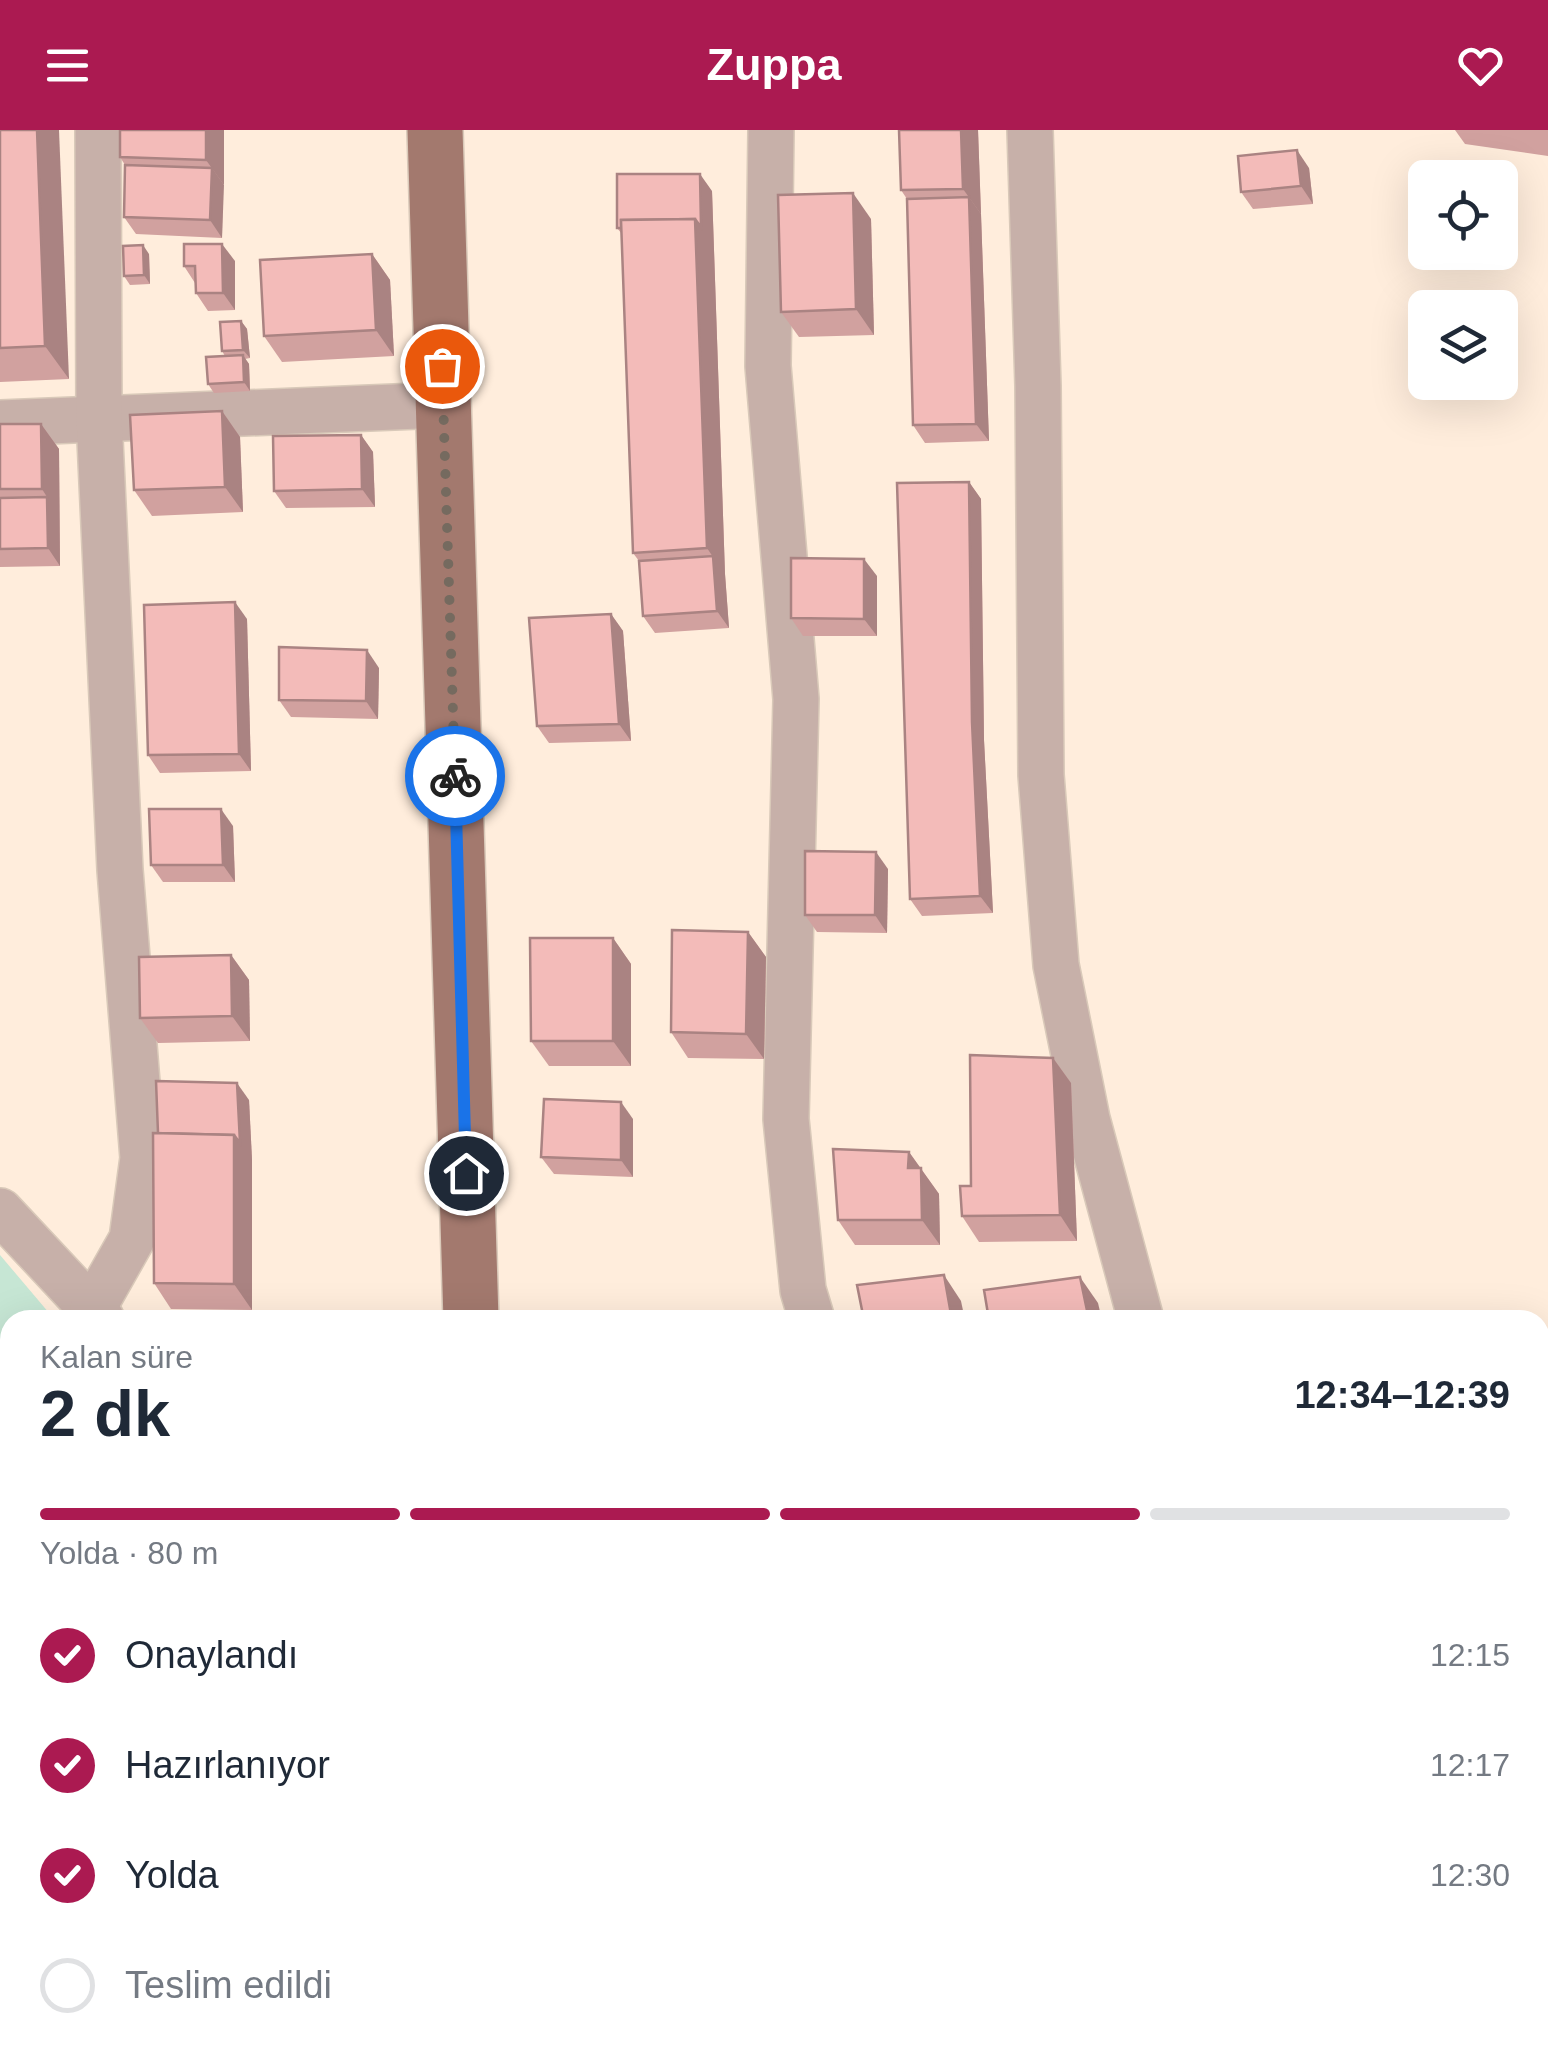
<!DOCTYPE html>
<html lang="tr">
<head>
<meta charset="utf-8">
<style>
	:root { --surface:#fff; --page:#f2f2f3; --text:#1f2937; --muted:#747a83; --line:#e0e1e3; --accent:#ab1a51 }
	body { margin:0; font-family:Arial,sans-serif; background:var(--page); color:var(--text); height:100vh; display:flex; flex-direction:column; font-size:38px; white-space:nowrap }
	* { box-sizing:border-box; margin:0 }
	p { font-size:32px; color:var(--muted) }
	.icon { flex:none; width:55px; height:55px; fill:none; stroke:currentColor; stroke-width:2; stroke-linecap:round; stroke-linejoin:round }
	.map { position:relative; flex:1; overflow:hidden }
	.sheet { position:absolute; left:0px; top:1180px; width:1550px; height:752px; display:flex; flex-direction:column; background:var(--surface); border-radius:30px 30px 0 0; box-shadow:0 10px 40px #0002 }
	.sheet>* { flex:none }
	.buttons { position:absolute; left:1408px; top:30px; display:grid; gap:20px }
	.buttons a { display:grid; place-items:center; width:110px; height:110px; border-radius:15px; background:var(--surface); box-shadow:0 10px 40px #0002; font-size:50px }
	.pin { position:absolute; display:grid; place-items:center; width:85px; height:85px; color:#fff; margin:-42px; border:5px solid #fff; border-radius:50%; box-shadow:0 2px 10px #0007 }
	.courier { position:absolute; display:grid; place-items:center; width:100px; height:100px; margin:-50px; border:8px solid #1a73e8; border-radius:50%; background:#fff; color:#222; box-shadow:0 2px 12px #0007 }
	.summary em { font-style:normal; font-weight:700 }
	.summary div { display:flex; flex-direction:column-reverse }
	.summary { display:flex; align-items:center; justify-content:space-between; height:170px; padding:0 40px }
	h1 { font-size:65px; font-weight:700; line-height:75px }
	.bar { display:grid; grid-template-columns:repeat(4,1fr); gap:15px 10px; align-content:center; height:120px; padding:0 40px }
	.bar i { height:12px; border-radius:8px; background:var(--line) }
	.bar .current { background:var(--accent) }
	.bar p { grid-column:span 4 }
	ol { padding:0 40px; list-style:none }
	li { display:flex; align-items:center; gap:30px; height:110px }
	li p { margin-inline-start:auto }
	li .icon { padding:10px; border-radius:50%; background:var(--accent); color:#fff; stroke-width:4 }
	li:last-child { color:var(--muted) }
	li i { width:55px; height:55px; border:5px solid var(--line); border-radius:50% }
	header { display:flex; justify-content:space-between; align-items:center; height:130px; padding:0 40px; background:var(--accent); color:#fff; font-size:45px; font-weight:700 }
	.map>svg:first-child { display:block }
	.green { fill:#c6e6d4 }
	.water { fill:#6998b3 }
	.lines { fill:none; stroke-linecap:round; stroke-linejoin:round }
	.stream { stroke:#6998b3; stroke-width:10 }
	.minor-casing { stroke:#d9c9b9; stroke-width:48 }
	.major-casing { stroke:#d9c9b9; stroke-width:58 }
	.minor { stroke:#c7b0a9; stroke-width:45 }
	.major { stroke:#a3796e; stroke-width:55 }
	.wall { fill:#d1a19f }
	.shaded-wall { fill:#aa8382 }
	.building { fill:#f3bbb9; stroke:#aa8382; stroke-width:2.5 }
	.done { stroke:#756a5f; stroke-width:10; stroke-dasharray:0 18 }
	.route { stroke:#1a73e8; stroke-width:12 }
</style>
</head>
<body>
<header><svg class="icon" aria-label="menu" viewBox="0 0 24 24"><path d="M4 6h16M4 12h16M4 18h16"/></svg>Zuppa<svg class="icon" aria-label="heart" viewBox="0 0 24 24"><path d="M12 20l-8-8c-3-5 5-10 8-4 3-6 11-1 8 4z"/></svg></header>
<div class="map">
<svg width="1548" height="1932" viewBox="0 0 1548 1932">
	<rect width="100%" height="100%" fill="#ffeddc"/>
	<path class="green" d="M0 1125 55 1190H10V1820L0 1823Z"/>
	<path class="water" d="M127 1922 237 1923 245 1932H123Z"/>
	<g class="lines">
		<g class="stream">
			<path d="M0 1427 10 1452"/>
			<path d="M377 1922 382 1932"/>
		</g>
		<defs>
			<g id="minor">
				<path d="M771 0 768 236 796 569 786 989 803 1160 812 1190"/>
				<path d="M1030 0 1038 256 1041 645 1056 835 1087 989 1141 1190"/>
				<path d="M0 293 443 275"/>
				<path d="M0 1081 102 1190"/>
				<path d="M93 1178 132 1109 143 1028 120 740 99 288 98 0"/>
				<path d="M452 1922 454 1932"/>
				<path d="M1032 1922 1034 1932"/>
				<path d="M1331 1922 1333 1932"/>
			</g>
			<g id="major">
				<path d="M435 0 471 1190"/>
				<path d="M634 1922 636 1932"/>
				<path d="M683 1922 686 1932"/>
			</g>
		</defs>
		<use href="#minor" class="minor-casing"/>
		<use href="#major" class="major-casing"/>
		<use href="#minor" class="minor"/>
		<use href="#major" class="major"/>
	</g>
	<g class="wall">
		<path d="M0 0 69 249 0 252Z"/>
		<path d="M224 0 222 108 136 104 124 87 125 35 120 27Z"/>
		<path d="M899 0H978L989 311 925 313 913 295 907 69 901 60Z"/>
		<path d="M1455 0H1548V26L1465 14Z"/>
		<path d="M1309 38 1313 74 1253 79 1241 62Z"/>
		<path d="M712 61 725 444 729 498 655 503 643 486 639 431 633 423 622 104 617 98Z"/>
		<path d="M871 89 874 205 799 207 781 182Z"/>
		<path d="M149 124 150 154 130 155 124 146Z"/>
		<path d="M372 124 390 150 394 226 282 232 264 206Z"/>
		<path d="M235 131V180L208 181 196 163 195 153 184 136Z"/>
		<path d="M241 191 247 199 250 228 245 229 249 234 250 261 214 263 208 254 225 226 222 221Z"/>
		<path d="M222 281 240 307 243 382 152 386 134 360Z"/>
		<path d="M0 294H41L59 319 60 436 0 437Z"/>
		<path d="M361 305 373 322 375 377 286 378 274 361Z"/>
		<path d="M969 352 981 369 984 610 993 783 922 786 910 769Z"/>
		<path d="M877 446V506H803L791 488Z"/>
		<path d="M611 484 623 501 631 611 549 613 537 596Z"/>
		<path d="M247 489 251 641 160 643 148 625Z"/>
		<path d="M379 538 378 589 291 587 279 570Z"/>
		<path d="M233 696 235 752H163L151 735Z"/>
		<path d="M888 739 887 803 817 802 805 785Z"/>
		<path d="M748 802 766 827 764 929 688 928 671 902Z"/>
		<path d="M613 808 631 834V936H549L531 911Z"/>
		<path d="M231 825 249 850 250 911 158 913 140 888Z"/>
		<path d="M1053 928 1071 953 1077 1111 979 1112 962 1086 971 1056Z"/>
		<path d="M249 970 252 1030V1180L171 1179 154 1153 158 1003Z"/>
		<path d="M633 989V1047L554 1044 541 1027Z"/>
		<path d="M909 1022 939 1064 940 1115H855L838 1090Z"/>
	</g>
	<g class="shaded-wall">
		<path d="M37 0H59L69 249 45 216Z"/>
		<path d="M206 0H224V55L206 30Z"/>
		<path d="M961 0H978L981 84 963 59Z"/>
		<path d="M1297 20 1309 38 1313 74 1301 56Z"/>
		<path d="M212 38 224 55 222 108 210 90Z"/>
		<path d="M700 44 712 61 725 444 729 498 717 481 713 427 707 418 695 89Z"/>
		<path d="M853 63 871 89 874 205 856 179Z"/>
		<path d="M969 67 981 84 989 311 976 294Z"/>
		<path d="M222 114 235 131V180L223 163Z"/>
		<path d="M143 115 149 124 150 154 144 145Z"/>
		<path d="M372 124 390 150 394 226 376 200Z"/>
		<path d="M241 191 247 199 250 228 243 220Z"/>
		<path d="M243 225 249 234 250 261 244 252Z"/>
		<path d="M222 281 240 307 243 382 225 357Z"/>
		<path d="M41 294 59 319 60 436 48 418 47 367 42 359Z"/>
		<path d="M361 305 373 322 375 377 362 359Z"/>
		<path d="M969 352 981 369 984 610 993 783 980 766 972 592Z"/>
		<path d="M864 429 877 446V506L864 489Z"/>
		<path d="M235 472 247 489 251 641 239 624Z"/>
		<path d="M611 484 623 501 631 611 619 594Z"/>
		<path d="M367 520 379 538 378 589 366 571Z"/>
		<path d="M221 679 233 696 235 752 223 735Z"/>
		<path d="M876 722 888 739 887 803 875 785Z"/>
		<path d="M748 802 766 827 764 929 746 904Z"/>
		<path d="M613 808 631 834V936L613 911Z"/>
		<path d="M231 825 249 850 250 911 232 886Z"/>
		<path d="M1053 928 1071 953 1077 1111 1060 1085Z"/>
		<path d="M237 953 249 970 252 1030V1180L234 1154V1005Z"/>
		<path d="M621 972 633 989V1047L621 1030Z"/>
		<path d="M909 1022 939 1064 940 1115 922 1090 908 1038Z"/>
		<path d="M944 1145 961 1171 965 1190H952Z"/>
		<path d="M1080 1147 1098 1173 1102 1190H1089Z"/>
	</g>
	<g class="building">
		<path d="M0 0H37L45 216 0 218Z"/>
		<path d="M120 0H206V30L120 27Z"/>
		<path d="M899 0H961L963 59 901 60Z"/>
		<path d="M1297 20 1301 56 1241 62 1238 26Z"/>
		<path d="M125 35 212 38 210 90 124 87Z"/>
		<path d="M617 44H700L701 97 695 89 621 90V98H617Z"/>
		<path d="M853 63 856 179 781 182 778 65Z"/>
		<path d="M969 67 976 294 913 295 907 69Z"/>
		<path d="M695 89 707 418 633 423 621 90Z"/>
		<path d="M184 114H222L223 163H196L195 136H184Z"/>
		<path d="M143 115 144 145 124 146 123 116Z"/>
		<path d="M372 124 376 200 264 206 260 130Z"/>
		<path d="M241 191 243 220 222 221 220 192Z"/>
		<path d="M243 225 244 252 208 254 206 227Z"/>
		<path d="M222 281 225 357 134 360 130 285Z"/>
		<path d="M0 294H41L42 359H0Z"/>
		<path d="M361 305 362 359 274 361 273 306Z"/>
		<path d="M969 352 972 592 980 766 910 769 897 353Z"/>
		<path d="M47 367 48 418 0 419V368Z"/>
		<path d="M713 426 717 481 643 486 639 431Z"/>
		<path d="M791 428 864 429V489L791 488Z"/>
		<path d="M235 472 239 624 148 625 144 475Z"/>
		<path d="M611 484 619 594 537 596 529 488Z"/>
		<path d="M279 517 367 520 366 571 279 570Z"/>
		<path d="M149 679H221L223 735H151Z"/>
		<path d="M805 721 876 722 875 785H805Z"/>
		<path d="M672 800 748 802 746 904 671 902Z"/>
		<path d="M530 808H613V911H531Z"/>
		<path d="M231 825 232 886 140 888 139 827Z"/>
		<path d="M970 925 1053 928 1060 1085 962 1086 960 1056H971Z"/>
		<path d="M156 951 237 953 240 1013 234 1005 158 1003Z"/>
		<path d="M544 969 621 972V1030L541 1027Z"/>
		<path d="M153 1003 234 1005V1154L154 1153Z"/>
		<path d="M833 1019 909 1022 908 1038H921L922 1090H838Z"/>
		<path d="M944 1145 952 1190H864L857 1155Z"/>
		<path d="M1080 1147 1089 1190H989L984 1160Z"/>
		<path d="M79 1923 84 1932H58Z"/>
	</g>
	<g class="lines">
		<path class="done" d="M442 236 455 646"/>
		<path class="route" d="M455 646 466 1043"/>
	</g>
</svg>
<div class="buttons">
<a><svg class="icon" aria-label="locate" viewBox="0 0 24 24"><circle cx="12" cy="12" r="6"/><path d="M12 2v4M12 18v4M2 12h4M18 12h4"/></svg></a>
<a><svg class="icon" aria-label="layers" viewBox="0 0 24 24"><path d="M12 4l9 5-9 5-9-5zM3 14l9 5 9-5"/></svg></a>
</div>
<div class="pin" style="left:442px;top:236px;background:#ea580c"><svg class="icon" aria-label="bag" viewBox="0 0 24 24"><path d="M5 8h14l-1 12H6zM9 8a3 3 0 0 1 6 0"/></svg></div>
<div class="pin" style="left:466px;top:1043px;background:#1f2937"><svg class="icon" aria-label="home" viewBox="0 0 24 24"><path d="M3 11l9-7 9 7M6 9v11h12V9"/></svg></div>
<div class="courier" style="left:455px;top:646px"><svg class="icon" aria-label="bike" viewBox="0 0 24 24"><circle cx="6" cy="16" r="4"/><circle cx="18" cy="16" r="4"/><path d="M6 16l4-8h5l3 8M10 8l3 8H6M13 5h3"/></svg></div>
<section class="sheet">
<div class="summary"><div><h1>2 dk</h1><p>Kalan süre</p></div><em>12:34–12:39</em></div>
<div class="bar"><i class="current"></i><i class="current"></i><i class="current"></i><i></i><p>Yolda · 80 m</p></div>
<ol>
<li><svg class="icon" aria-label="check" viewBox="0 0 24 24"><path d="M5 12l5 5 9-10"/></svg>Onaylandı<p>12:15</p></li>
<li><svg class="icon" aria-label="check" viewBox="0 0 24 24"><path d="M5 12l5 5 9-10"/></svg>Hazırlanıyor<p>12:17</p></li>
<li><svg class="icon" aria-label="check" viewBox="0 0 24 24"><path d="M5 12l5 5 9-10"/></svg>Yolda<p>12:30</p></li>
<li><i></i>Teslim edildi</li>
</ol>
</section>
</div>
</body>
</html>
